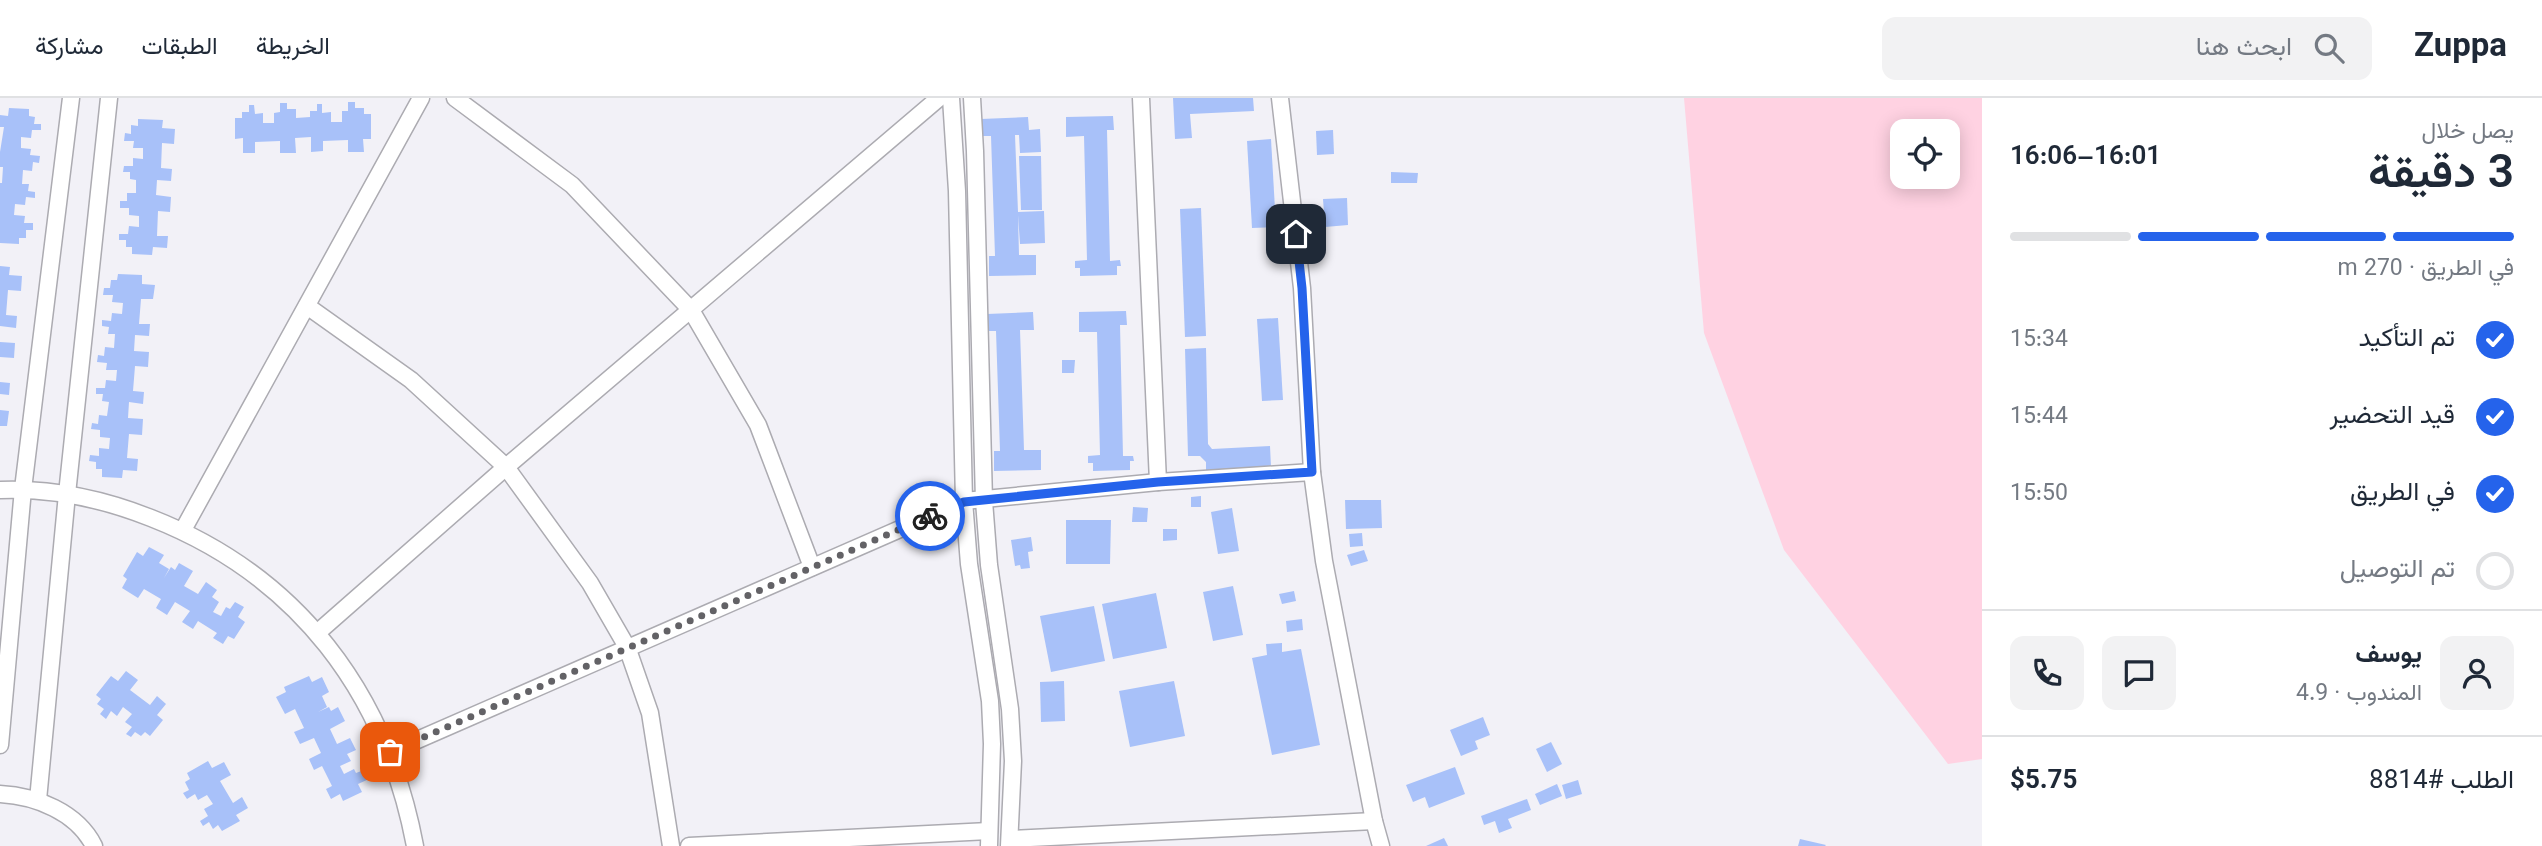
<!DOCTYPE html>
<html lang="ar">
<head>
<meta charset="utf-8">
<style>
	:root { --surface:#fff; --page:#f2f2f3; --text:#1f2937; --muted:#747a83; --line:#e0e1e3; --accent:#2563eb }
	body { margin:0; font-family:Georgia,Vazirmatn,serif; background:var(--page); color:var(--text); direction:rtl; height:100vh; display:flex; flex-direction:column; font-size:26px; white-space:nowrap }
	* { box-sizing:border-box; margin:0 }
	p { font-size:23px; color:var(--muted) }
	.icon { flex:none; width:38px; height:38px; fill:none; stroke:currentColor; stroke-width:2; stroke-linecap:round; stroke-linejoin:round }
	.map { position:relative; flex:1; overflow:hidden; direction:ltr }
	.side { display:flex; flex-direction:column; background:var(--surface); width:560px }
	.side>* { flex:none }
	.buttons { position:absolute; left:1890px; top:21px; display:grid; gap:14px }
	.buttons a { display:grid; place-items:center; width:70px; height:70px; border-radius:14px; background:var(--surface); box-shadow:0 4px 18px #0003; font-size:35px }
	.pin { position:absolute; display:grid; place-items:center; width:60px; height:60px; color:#fff; margin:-30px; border-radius:14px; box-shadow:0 4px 10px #0006 }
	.courier { position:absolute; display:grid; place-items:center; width:70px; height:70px; margin:-35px; border:5px solid #2563eb; border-radius:50%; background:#fff; color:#222; box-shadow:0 2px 9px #0007 }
	.overview em { font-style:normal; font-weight:600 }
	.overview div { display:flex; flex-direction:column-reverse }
	.overview { display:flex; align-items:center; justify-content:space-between; height:119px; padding:0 28px }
	h1 { font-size:46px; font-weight:600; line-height:52px }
	.bar { display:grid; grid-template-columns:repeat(4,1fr); gap:10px 7px; align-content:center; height:84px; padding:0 28px }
	.bar i { height:9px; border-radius:5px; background:var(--line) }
	.bar .selected { background:var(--accent) }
	.bar p { grid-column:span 4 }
	.line { display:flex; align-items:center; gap:18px; padding:0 28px; border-top:2px solid var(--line) }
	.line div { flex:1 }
	.round { display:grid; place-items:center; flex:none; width:74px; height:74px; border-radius:14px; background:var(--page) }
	ol { padding:0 28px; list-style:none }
	li { display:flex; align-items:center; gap:21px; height:77px }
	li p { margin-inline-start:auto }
	li .icon { padding:7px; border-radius:50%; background:var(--accent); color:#fff; stroke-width:4 }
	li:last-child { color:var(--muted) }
	li i { width:38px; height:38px; border:4px solid var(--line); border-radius:50% }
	header { display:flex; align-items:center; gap:42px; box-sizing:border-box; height:98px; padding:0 35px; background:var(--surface); border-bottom:2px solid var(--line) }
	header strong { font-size:33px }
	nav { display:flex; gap:38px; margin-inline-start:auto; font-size:24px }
	.search { width:490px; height:63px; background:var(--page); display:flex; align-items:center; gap:18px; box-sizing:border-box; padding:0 24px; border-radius:14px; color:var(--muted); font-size:26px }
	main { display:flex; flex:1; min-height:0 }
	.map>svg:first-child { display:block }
	.green { fill:#ffd2e2; fill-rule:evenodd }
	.building { fill:#a8c1f9 }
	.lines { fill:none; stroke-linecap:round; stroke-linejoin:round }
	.minor-casing { stroke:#acabb1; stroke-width:19 }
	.minor { stroke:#fff; stroke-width:16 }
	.done { stroke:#636266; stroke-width:7; stroke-dasharray:0 12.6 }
	.route { stroke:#2563eb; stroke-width:9 }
</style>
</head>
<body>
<header>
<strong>Zuppa</strong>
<div class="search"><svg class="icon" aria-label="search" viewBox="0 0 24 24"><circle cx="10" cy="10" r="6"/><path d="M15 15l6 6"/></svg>ابحث هنا</div>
<nav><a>الخريطة</a><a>الطبقات</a><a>مشاركة</a></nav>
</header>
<main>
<section class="side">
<div class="overview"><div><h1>3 دقيقة</h1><p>يصل خلال</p></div><em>16:01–16:06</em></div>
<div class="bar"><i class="selected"></i><i class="selected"></i><i class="selected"></i><i></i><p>في الطريق · 270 m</p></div>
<ol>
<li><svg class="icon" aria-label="check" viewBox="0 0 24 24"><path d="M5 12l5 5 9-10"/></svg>تم التأكيد<p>15:34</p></li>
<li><svg class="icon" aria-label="check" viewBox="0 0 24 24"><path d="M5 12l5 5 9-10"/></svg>قيد التحضير<p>15:44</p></li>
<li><svg class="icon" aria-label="check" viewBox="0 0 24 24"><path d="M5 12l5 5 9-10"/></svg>في الطريق<p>15:50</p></li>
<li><i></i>تم التوصيل</li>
</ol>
<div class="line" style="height:126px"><a class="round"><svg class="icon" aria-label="person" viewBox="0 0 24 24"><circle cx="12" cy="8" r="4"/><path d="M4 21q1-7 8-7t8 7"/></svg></a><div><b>يوسف</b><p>المندوب · 4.9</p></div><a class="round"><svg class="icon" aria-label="chat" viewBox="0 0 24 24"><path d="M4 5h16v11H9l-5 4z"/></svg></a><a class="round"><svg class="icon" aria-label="phone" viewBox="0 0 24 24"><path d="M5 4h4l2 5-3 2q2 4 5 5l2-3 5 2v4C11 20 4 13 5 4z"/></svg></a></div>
<div class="line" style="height:91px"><div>الطلب #8814</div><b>$5.75</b></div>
</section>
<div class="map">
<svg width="1982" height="748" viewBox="0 0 1982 748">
	<rect width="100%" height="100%" fill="#f2f1f7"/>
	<path class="green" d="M1684 0H1982V661L1948 666 1784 452 1704 235ZM1902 33H1948V79H1902Z"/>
	<g class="building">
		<path d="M1173 0H1253L1254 13 1190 16 1192 40 1175 41Z"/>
		<path d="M348 4H355V10H364V16H371V41H363L364 54H348V42L323 43V53L311 54V39L295 40 296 55H280V43L255 44V55H243V40L235 41V20H242V14H249V7H254L255 16 263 15V25H274V15L280 14V5H287V11H296V20L310 19V13H317V6H322V15L331 14V24H342V13H348Z"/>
		<path d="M9 10 29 11V18L35 19 34 26H41V32H32L31 40 21 39V50L31 51 30 57 40 58 39 65 33 64 32 73 23 72 22 86H29L28 93 35 94V100L26 99 25 107 15 106 14 117 25 118 24 125H33V132H26V140H19V146L0 145V85H2L3 69H0V54L4 29H0V17L8 18Z"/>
		<path d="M1113 18 1114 32H1107L1110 163 1120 162 1121 168H1117V177L1080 178V170H1075V163L1087 162 1084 38 1066 39V19Z"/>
		<path d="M1028 19 1029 32 1040 31 1041 54 1020 55 1019 37H1015L1018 114 1044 113 1045 145 1020 146 1018 117 1019 157H1036V177L989 178V158H995L991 38H982L981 21Z"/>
		<path d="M138 21 163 22 162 30 175 31 174 46 162 45 161 70 172 71 171 83 157 82 156 97 171 99 170 114 158 113 157 138H168L167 150 153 149 152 157 132 156V149H126V142H119V136H128L129 128 139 129V118L129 117V110H120V103H127V95H136V82L130 81V74H123L124 68H133V60L143 61V50H133L134 43H124L125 35 131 36V27L138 28Z"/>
		<path d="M1333 32 1334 56 1317 57 1316 33Z"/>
		<path d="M1271 41 1276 129 1252 130 1247 43Z"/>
		<path d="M1019 58H1041L1042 112H1021Z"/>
		<path d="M1391 74 1418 75 1417 85H1391Z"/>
		<path d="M1347 100 1348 127 1325 129 1323 101Z"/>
		<path d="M1201 110 1206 238 1185 239 1180 111Z"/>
		<path d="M0 168 10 169 9 177 22 178 21 193 8 192 6 217 17 218 16 230 0 228Z"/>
		<path d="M118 176 142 177V186L155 187 153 201H141L139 226H150L149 238 135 237 134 253 149 254 148 269 135 268 133 293 144 294 143 306 129 304 128 320 143 321 142 337 129 336 127 360 138 361 137 373 123 372 122 380 102 379V371H96V364L89 363 90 357 99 358V350L109 351 110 340 100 339V332L91 331 92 325 98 326 99 317 107 318 109 304 102 303 103 296H96V290H105L106 282 116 283 117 272H106L107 265 97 264 98 257 104 258 105 249 114 250 115 236H108L109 229 102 228V222L111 223 112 215 122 216 123 205 112 204 113 197H103L104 190H110L111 182H117Z"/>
		<path d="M1126 213 1127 227H1120L1123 358H1133L1134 363H1130V372L1093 373V365H1088V358L1100 357 1097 234H1079V214Z"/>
		<path d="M1033 214 1034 232H1020L1024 352H1041V372L994 373V353H1000L996 233H987V216Z"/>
		<path d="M1278 220 1283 302 1262 303 1257 221Z"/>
		<path d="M0 244 15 245 14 260 0 259Z"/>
		<path d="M1206 250 1208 346 1212 351 1270 348 1271 369 1206 372V364L1200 358H1188L1185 251Z"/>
		<path d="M1062 262H1075L1074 275H1062Z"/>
		<path d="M0 284 10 285 9 297 0 296Z"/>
		<path d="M0 312 9 313 7 328H0Z"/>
		<path d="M1201 398V409H1191V399Z"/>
		<path d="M1345 402H1381L1382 430 1346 431Z"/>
		<path d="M1133 409 1148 410 1147 424H1132Z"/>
		<path d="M1232 410 1239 453 1218 456 1211 414Z"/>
		<path d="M1066 422H1111L1110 466H1066Z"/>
		<path d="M1163 431H1177V442L1163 443Z"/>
		<path d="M1362 435 1363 448 1350 449 1349 436Z"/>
		<path d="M1031 439 1033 453 1028 454 1030 470 1021 471 1020 467 1015 468 1011 442Z"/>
		<path d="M149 449 164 457 159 465 169 471 164 480 171 469 175 472 179 465 193 473 184 488 198 496 206 484 217 492 212 499 219 504 213 514 221 518 226 509 230 511 235 504 244 509 238 519 245 524 234 541 228 538 223 546 213 540 217 535 198 523 193 531 182 524 190 513 175 504 167 517 156 510 161 501 144 491 138 500 122 490 127 481 123 478 137 454 143 458Z"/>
		<path d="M1364 452 1368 463 1351 468 1347 457Z"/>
		<path d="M1233 488 1243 537 1213 543 1203 494Z"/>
		<path d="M1294 493 1296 503 1282 506 1279 496Z"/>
		<path d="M1156 495 1167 550 1113 561 1102 506Z"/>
		<path d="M1094 508 1105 563 1051 574 1040 518Z"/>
		<path d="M1302 521 1303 532 1287 534 1286 523Z"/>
		<path d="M1282 545V554L1301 551 1320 647 1272 657 1252 560 1267 557 1266 546Z"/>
		<path d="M126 573 138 582 130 592 150 607 157 598 166 606 157 617 163 622 150 638 145 634 141 638 135 634 131 639 126 636 132 629 125 624 132 616 123 609 117 618 111 613 106 621 100 616 104 611 97 606 101 601 96 597 111 578 118 583Z"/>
		<path d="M309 578 312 584 322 579 329 594 322 598 327 609 318 614 329 609 331 613 338 609 345 623 330 631 337 646 350 640 356 652 347 656 351 663 340 668 344 676 354 671 356 675 364 672 369 681 358 686 362 694 343 703 340 696 331 701 326 691 332 688 322 668 314 672 309 661 321 655 314 640 300 646 294 634 304 630 295 611 285 616 276 599 286 594 284 589Z"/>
		<path d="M1064 583 1065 623 1041 624 1040 584Z"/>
		<path d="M1174 583 1185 638 1130 649 1119 593Z"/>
		<path d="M1483 619 1490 637 1475 643 1478 651 1461 658 1450 632Z"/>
		<path d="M1551 644 1562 666 1547 674 1536 651Z"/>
		<path d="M208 663 212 670 224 664 231 677 220 683 233 705 242 699 248 710 236 717 240 723 222 733 218 727 213 731 209 724 203 728 200 723 208 718 204 711 213 706 207 697 198 702 195 696 187 701 183 695 189 692 185 684 190 681 187 675Z"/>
		<path d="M1455 669 1465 696 1429 710 1425 699 1413 704 1406 687Z"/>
		<path d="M1578 682 1582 696 1566 701 1562 687Z"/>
		<path d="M1557 686 1562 698 1540 707 1535 696Z"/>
		<path d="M1527 701 1531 712 1508 721 1512 730 1499 735 1495 723 1484 727 1481 718Z"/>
		<path d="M1444 740 1448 748H1426Z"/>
		<path d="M1800 741 1826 747 1825 748H1798Z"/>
	</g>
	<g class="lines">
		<defs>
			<g id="minor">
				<path d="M455 0 572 87 691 212 758 327 812 469"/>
				<path d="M951 0 957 93 964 403 969 466 990 603 992 646 989 748"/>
				<path d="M972 0 975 53 984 403 989 467 1010 611 1013 663 1009 748"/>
				<path d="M1141 0 1158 384"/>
				<path d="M1280 0 1302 190 1312 374 1324 463 1374 723 1381 748"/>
				<path d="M307 208 411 282 506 369 590 485 627 549 650 615 671 748"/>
				<path d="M0 392C52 390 103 401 151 420 297 477 386 594 415 748"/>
				<path d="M183 432 421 0"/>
				<path d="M317 535 506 369 939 0"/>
				<path d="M0 647 23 391 71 0"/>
				<path d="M390 654 964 403 1158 384 1312 374"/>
				<path d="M0 696C36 698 77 714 94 748"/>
				<path d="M38 702 67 396 109 0"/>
				<path d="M1010 741 1374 723"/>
				<path d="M689 748 989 733"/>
			</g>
		</defs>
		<use href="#minor" class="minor-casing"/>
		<use href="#minor" class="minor"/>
	</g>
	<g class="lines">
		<path class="done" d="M390 654 930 418"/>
		<path class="route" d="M930 418 964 404 1158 384 1312 374 1302 190 1296 136"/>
	</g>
</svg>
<div class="buttons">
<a><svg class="icon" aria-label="locate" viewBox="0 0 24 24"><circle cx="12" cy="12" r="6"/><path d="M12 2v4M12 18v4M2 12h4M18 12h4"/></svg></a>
</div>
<div class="pin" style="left:390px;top:654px;background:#ea580c"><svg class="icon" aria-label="bag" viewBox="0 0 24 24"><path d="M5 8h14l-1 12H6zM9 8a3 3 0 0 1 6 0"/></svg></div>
<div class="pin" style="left:1296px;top:136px;background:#1f2937"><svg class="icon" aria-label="home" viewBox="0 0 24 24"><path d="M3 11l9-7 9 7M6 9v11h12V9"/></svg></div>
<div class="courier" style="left:930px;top:418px"><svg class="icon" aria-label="bike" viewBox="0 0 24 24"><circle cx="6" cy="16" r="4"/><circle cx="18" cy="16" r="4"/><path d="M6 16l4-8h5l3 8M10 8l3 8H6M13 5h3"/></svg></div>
</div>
</main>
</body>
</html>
